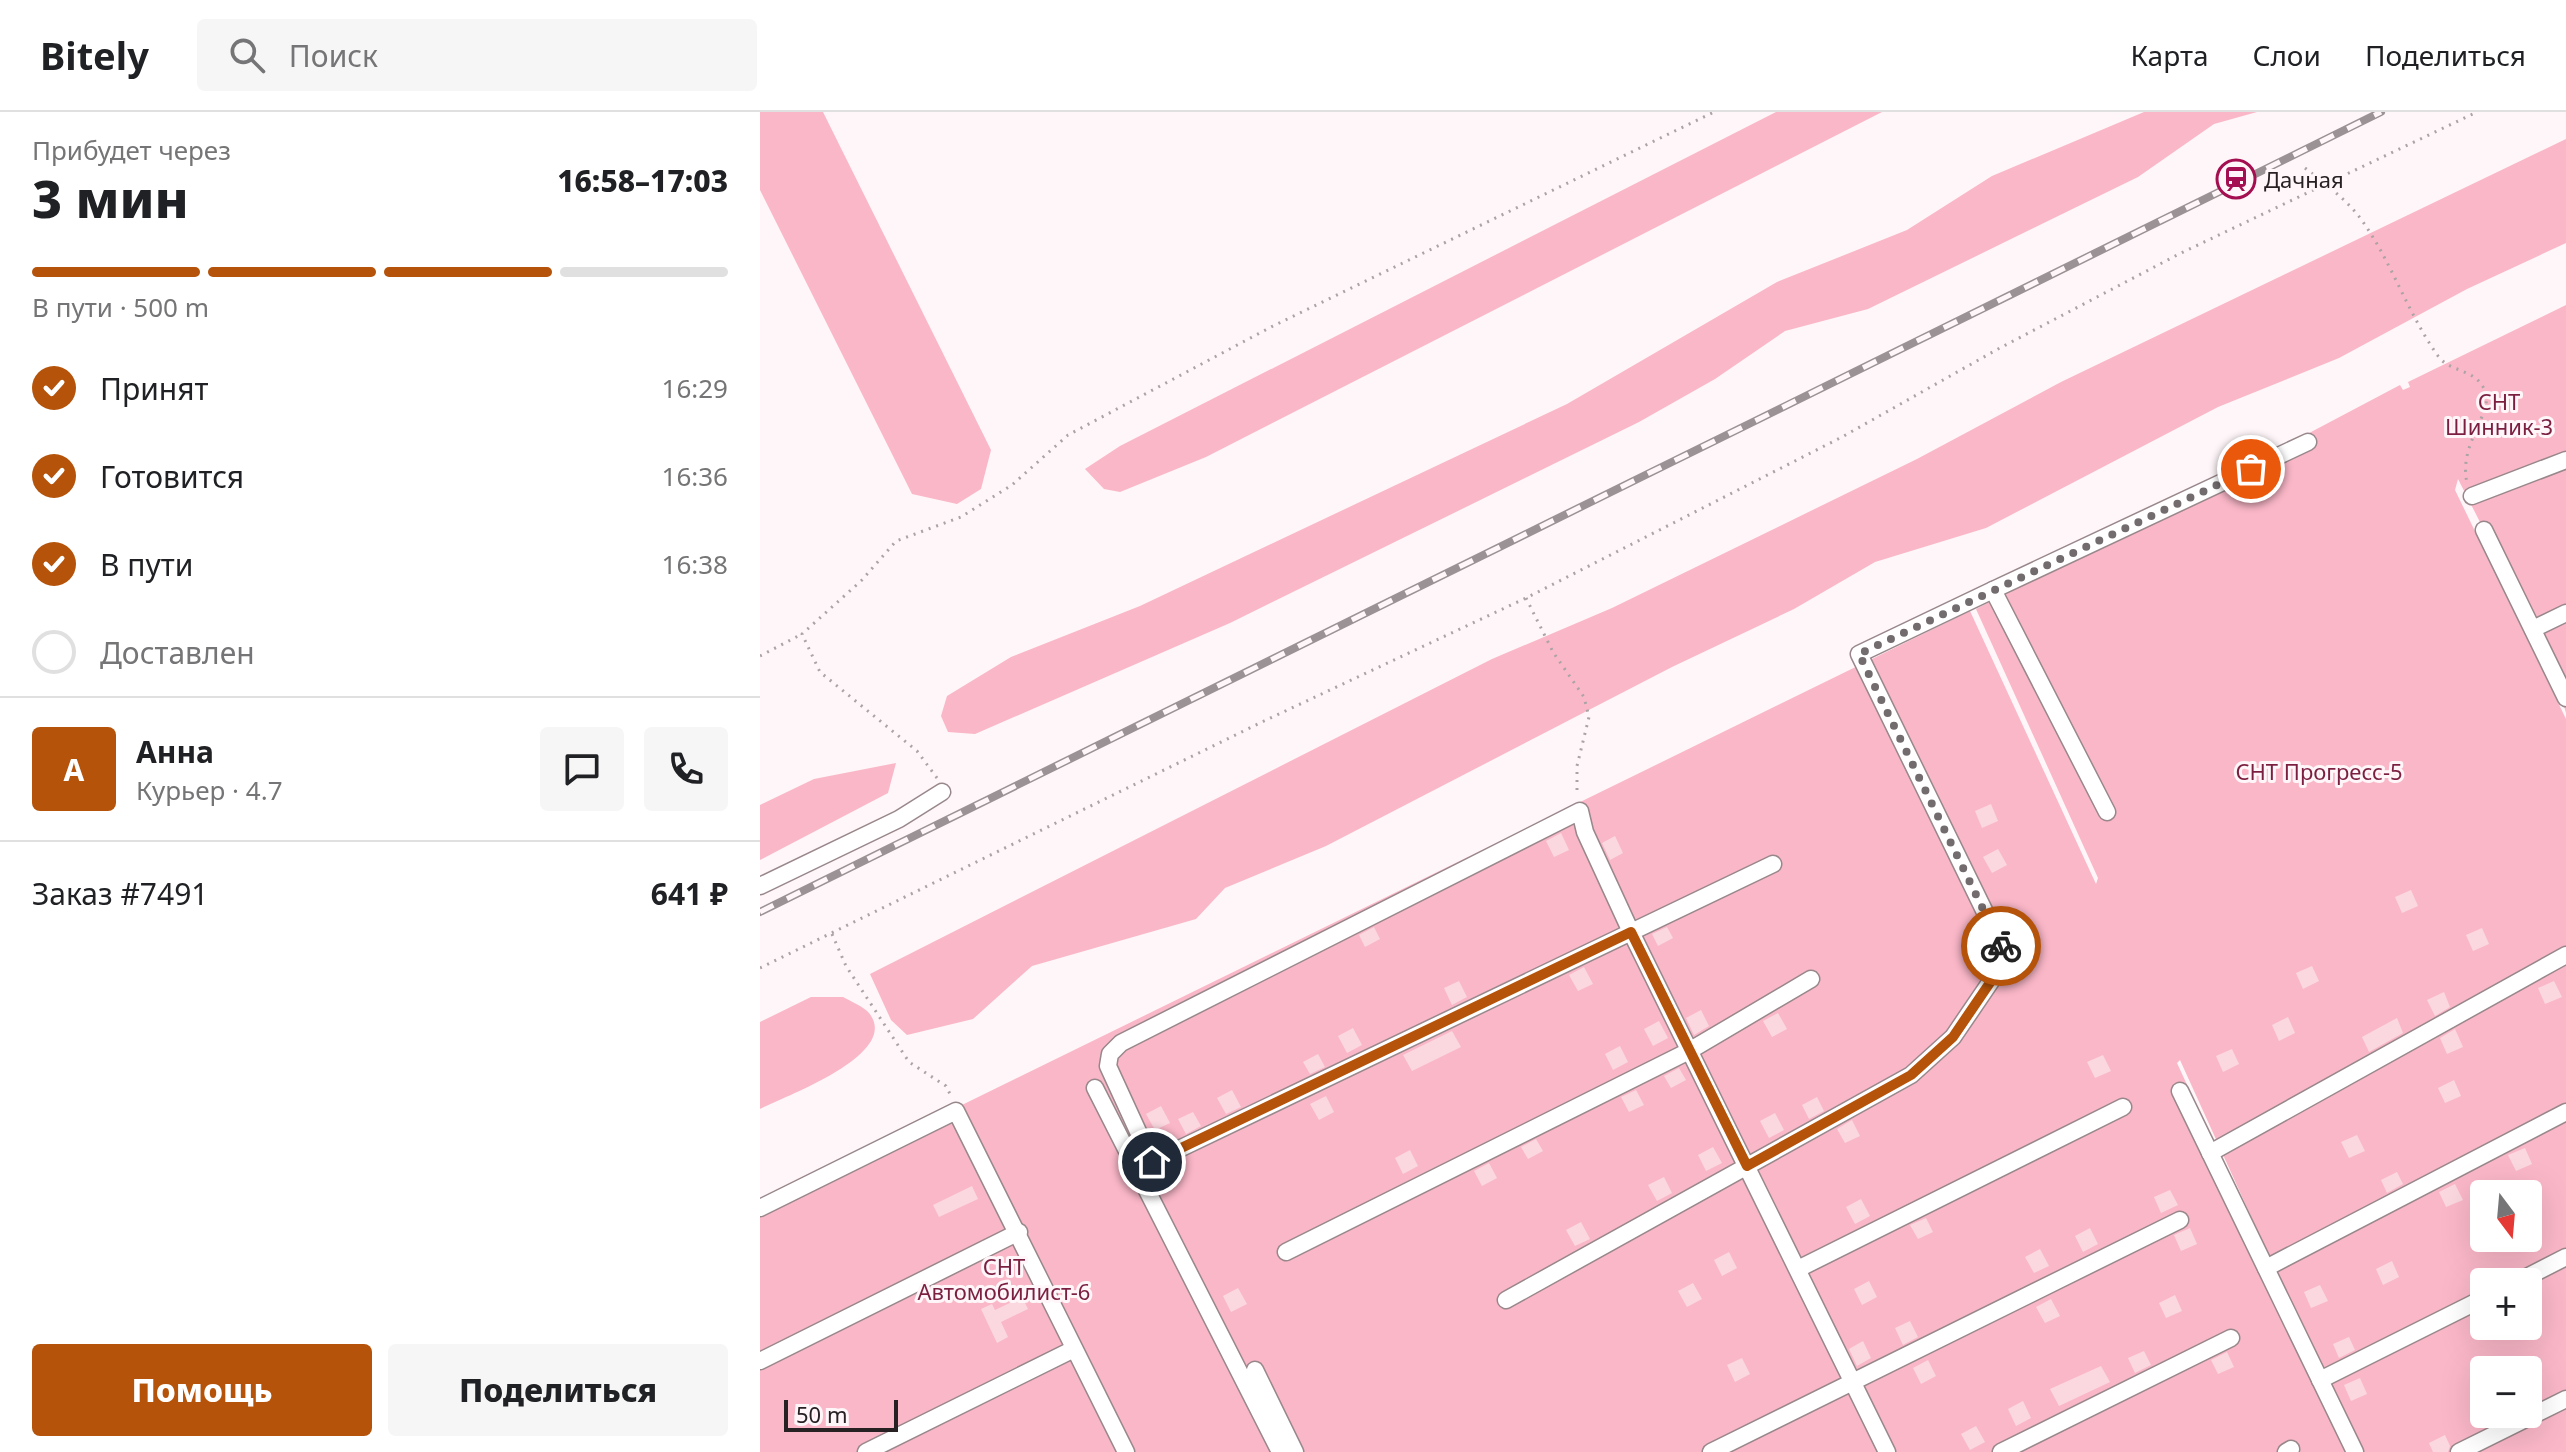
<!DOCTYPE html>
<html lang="ru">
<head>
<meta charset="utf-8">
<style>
	:root { --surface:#fff; --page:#f6f6f6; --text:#202124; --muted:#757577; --line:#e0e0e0; --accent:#b45309 }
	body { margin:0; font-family:"Noto Sans",sans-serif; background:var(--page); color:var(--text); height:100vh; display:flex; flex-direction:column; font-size:30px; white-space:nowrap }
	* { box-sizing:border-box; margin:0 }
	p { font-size:26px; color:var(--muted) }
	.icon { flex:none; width:44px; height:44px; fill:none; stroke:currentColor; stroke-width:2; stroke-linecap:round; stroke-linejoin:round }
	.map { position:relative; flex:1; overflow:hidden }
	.side { display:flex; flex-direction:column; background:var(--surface); width:760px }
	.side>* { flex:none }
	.needle { width:52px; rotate:164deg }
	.fabs { position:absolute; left:1710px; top:1068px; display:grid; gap:16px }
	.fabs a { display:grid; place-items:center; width:72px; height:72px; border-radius:8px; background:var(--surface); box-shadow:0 8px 32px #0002; font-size:40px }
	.scale { position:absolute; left:24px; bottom:20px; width:114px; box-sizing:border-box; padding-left:8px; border:4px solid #282123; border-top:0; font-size:22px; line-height:28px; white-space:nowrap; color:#282123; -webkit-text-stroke:6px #fef6f8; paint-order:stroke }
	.pin { position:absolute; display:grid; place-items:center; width:68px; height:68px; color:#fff; margin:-34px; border:4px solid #fff; border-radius:50%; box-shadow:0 2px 8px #0007 }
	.courier { position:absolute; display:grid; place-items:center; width:80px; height:80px; margin:-40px; border:6px solid #b45309; border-radius:50%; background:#fff; color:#222; box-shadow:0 2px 10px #0007 }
	.overview em { font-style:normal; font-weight:800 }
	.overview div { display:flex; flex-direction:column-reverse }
	.overview { display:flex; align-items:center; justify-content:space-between; height:136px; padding:0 32px }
	h1 { font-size:52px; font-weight:800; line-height:60px }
	.bar { display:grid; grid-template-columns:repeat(4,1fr); gap:12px 8px; align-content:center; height:96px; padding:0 32px }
	.bar i { height:10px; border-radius:6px; background:var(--line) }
	.bar .selected { background:var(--accent) }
	.bar p { grid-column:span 4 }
	.line { display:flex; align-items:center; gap:20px; padding:0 32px; border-top:2px solid var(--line) }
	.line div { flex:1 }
	.round { display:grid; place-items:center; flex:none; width:84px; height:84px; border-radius:8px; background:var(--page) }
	ol { padding:0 32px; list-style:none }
	li { display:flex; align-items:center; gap:24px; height:88px }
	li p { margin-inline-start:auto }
	li .icon { padding:8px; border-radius:50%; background:var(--accent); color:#fff; stroke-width:4 }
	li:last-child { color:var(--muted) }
	li i { width:44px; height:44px; border:4px solid var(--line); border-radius:50% }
	.action { display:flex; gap:16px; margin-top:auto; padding:16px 32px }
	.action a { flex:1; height:92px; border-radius:8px; background:var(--accent); color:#fff; font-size:32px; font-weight:800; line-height:92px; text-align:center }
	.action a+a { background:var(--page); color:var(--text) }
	header { display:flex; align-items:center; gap:48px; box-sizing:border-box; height:112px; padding:0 40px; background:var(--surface); border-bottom:2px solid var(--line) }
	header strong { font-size:38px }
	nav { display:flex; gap:44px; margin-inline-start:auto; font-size:28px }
	.search { width:560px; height:72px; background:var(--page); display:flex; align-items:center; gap:20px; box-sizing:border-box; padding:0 28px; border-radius:8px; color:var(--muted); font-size:30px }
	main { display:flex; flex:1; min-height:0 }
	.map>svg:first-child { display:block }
	.green { fill:#fab7c8; fill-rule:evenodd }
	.building { fill:#fbd8e0 }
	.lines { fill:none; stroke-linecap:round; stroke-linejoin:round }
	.minor-casing { stroke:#98878b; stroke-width:19 }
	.path { stroke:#aba3a5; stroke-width:3; stroke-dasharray:2 6; stroke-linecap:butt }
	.minor { stroke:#fff; stroke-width:16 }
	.rail-casing { stroke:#9a9294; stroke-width:8 }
	.rail { stroke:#fef6f8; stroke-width:5; stroke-dasharray:15; stroke-linecap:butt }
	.done { stroke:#736c6e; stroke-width:8; stroke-dasharray:0 14.4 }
	.route { stroke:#b45309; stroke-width:10 }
	.labels { text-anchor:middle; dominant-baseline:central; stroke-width:6; stroke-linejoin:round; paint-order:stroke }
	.poi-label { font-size:22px; fill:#282123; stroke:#fef6f8; text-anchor:start }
	.park-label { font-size:22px; fill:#7b1f41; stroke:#fef6f8 }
</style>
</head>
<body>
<header>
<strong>Bitely</strong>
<div class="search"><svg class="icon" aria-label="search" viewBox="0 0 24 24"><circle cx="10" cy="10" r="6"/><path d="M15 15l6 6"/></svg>Поиск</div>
<nav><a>Карта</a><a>Слои</a><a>Поделиться</a></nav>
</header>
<main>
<section class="side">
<div class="overview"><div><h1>3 мин</h1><p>Прибудет через</p></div><em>16:58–17:03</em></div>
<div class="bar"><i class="selected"></i><i class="selected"></i><i class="selected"></i><i></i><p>В пути · 500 m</p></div>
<ol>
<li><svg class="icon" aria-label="check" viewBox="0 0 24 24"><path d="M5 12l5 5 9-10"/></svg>Принят<p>16:29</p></li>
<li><svg class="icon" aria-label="check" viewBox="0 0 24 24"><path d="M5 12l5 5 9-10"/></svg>Готовится<p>16:36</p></li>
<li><svg class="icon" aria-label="check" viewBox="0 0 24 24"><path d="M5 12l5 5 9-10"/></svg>В пути<p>16:38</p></li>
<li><i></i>Доставлен</li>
</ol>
<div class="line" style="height:144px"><b class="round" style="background:var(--accent);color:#fff">А</b><div><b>Анна</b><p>Курьер · 4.7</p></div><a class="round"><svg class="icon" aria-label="chat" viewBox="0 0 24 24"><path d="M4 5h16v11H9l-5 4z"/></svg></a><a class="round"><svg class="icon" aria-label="phone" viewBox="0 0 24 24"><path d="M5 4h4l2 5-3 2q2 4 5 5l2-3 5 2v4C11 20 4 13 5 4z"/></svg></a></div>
<div class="line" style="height:104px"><div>Заказ #7491</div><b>641 ₽</b></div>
<div class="action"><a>Помощь</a><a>Поделиться</a></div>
</section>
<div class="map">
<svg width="1806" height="1340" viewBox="0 0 1806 1340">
	<rect width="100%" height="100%" fill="#fef6f8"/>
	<g class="green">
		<path d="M0 0H63L231 338 221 377 197 392 152 382 0 78Z"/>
		<path d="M1016 0H1122L446 345 360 380 344 377 325 357 360 334Z"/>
		<path d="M1384 0H1497L1454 12 1378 65 1108 197 1025 219 955 267 879 310 470 511 215 622 188 620 181 604 187 584 251 545 380 494 807 292 1017 170 1147 118 1232 64Z"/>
		<path d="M1806 27V131L1707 177 1579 246 1458 295 1226 416 1115 450 1034 497 912 555 566 734 465 776 436 807 272 854 213 907 147 923 131 908 110 862 732 547 852 496 1157 347 1301 270Z"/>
		<path d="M1806 193V601L1791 549 1698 367 1695 378 1806 607V1340H1598L1420 948 1417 951 1596 1340H0V1092L1210 499 1336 772 1338 766 1216 497 1640 273 1643 278 1650 275 1648 270ZM1724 1082H1768V1126H1724ZM1724 1170H1768V1214H1724ZM1724 1258H1768V1302H1724Z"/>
		<path d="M136 651 128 681 0 748V693L54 667Z"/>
		<path d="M83 885C90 889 104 895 109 901 142 942 26 984 0 997V910L51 885Z"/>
	</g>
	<g class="building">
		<path d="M1231 692 1238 709 1222 716 1215 699Z"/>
		<path d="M801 721 809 738 794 745 786 729Z"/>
		<path d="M855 724 863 741 850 748 842 731Z"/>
		<path d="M1238 737 1247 753 1232 761 1223 745Z"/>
		<path d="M1651 778 1658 794 1642 801 1635 785Z"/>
		<path d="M614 815 620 827 605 835 599 823Z"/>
		<path d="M907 815 913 826 898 834 892 822Z"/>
		<path d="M1722 816 1729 832 1713 839 1706 823Z"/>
		<path d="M1552 854 1559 869 1543 877 1536 861Z"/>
		<path d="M824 855 833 872 818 879 809 863Z"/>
		<path d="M699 869 707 885 692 893 684 876Z"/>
		<path d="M1794 869 1802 885 1785 892 1778 876Z"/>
		<path d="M1684 880 1690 895 1675 904 1667 888Z"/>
		<path d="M941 898 949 914 934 923 926 906Z"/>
		<path d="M1018 901 1027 917 1012 925 1003 909Z"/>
		<path d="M1528 905 1535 921 1519 929 1512 913Z"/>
		<path d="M1637 906 1643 921 1609 940 1602 925Z"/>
		<path d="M899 909 908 926 893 934 884 917Z"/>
		<path d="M593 916 602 933 587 941 578 924Z"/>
		<path d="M1695 917 1703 935 1687 942 1680 926Z"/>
		<path d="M692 919 701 935 652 959 643 943Z"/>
		<path d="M860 934 868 950 853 958 845 942Z"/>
		<path d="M1472 937 1479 952 1463 960 1456 944Z"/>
		<path d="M558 942 565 955 550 962 543 950Z"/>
		<path d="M1343 943 1351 959 1335 966 1327 950Z"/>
		<path d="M919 956 926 968 911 976 904 964Z"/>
		<path d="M1694 968 1701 984 1685 991 1678 976Z"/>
		<path d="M472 978 481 995 466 1002 457 986Z"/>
		<path d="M876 978 884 993 869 1000 861 985Z"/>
		<path d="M566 984 574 1000 559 1008 550 992Z"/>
		<path d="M1057 985 1064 999 1049 1007 1042 993Z"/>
		<path d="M401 994 410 1011 395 1018 386 1002Z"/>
		<path d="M433 1000 441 1014 426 1022 418 1007Z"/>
		<path d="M1015 1001 1024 1018 1009 1026 1000 1009Z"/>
		<path d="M1092 1008 1100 1024 1085 1031 1077 1017Z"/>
		<path d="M1597 1023 1605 1039 1589 1046 1581 1030Z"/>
		<path d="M776 1027 783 1039 768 1047 761 1035Z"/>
		<path d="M953 1035 962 1051 946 1059 938 1043Z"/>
		<path d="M1765 1036 1772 1052 1756 1059 1748 1043Z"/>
		<path d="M650 1038 658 1054 643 1062 635 1046Z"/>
		<path d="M729 1051 737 1066 722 1074 714 1059Z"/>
		<path d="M1637 1060 1643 1072 1627 1081 1621 1068Z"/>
		<path d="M904 1065 912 1081 897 1089 888 1073Z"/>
		<path d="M1695 1072 1703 1088 1686 1095 1679 1080Z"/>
		<path d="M212 1074 218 1087 179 1105 173 1093Z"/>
		<path d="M1410 1078 1418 1093 1401 1101 1394 1085Z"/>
		<path d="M1101 1087 1110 1104 1095 1112 1086 1095Z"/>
		<path d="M1166 1106 1173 1120 1158 1127 1150 1113Z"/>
		<path d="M821 1110 830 1127 815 1134 806 1118Z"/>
		<path d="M1330 1116 1338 1132 1323 1140 1315 1124Z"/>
		<path d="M1430 1116 1437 1132 1421 1139 1414 1123Z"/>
		<path d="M1280 1137 1289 1154 1274 1161 1265 1145Z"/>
		<path d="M969 1140 977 1156 962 1164 954 1148Z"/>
		<path d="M1632 1149 1639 1165 1623 1173 1616 1157Z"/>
		<path d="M1109 1169 1117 1185 1102 1193 1094 1177Z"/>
		<path d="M933 1171 942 1187 927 1195 918 1179Z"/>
		<path d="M1560 1173 1568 1189 1551 1196 1544 1180Z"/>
		<path d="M478 1176 487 1192 471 1200 463 1184Z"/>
		<path d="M1415 1183 1422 1199 1406 1206 1399 1191Z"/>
		<path d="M262 1185 268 1197 241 1210 248 1225 237 1231 221 1197 232 1192 235 1198Z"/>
		<path d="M1291 1187 1300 1204 1285 1211 1276 1195Z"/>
		<path d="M1150 1209 1158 1225 1143 1233 1135 1216Z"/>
		<path d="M1589 1225 1595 1238 1579 1246 1573 1232Z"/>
		<path d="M1103 1229 1111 1246 1097 1254 1089 1237Z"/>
		<path d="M1384 1239 1391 1253 1375 1261 1368 1246Z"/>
		<path d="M1467 1240 1474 1255 1458 1262 1451 1248Z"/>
		<path d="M982 1246 990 1262 975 1270 967 1253Z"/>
		<path d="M1168 1248 1176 1264 1161 1272 1153 1256Z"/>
		<path d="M1341 1254 1350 1270 1299 1294 1290 1277Z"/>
		<path d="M1600 1266 1607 1282 1591 1289 1584 1273Z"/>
		<path d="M1263 1289 1271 1306 1256 1314 1248 1297Z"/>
		<path d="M1216 1314 1225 1330 1210 1338 1201 1322Z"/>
		<path d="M1685 1323 1690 1334 1688 1340H1673L1669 1331Z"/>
	</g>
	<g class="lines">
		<defs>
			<g id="minor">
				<path d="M1712 384 1806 348"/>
				<path d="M1724 418 1806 586"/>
				<path d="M1233 478 1548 330"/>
				<path d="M1773 517 1806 501"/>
				<path d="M1013 752 392 1050 348 954 350 942 361 931 820 699 825 720 871 820 1127 1340"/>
				<path d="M0 774 139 707 182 680"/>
				<path d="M335 976 520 1340"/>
				<path d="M1420 979 1595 1340"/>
				<path d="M1450 1041 1806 843"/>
				<path d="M0 1096 196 999 366 1340"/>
				<path d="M526 1140 929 939 1051 867"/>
				<path d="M1040 1156 1363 995"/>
				<path d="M1506 1156 1806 1000"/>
				<path d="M1757 1170 1806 1145"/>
				<path d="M746 1188 1151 963 1193 925 1242 853 1241 833 1099 542 1233 478 1347 700"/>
				<path d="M0 1249 259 1120"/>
				<path d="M495 1258 535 1340"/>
				<path d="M1560 1268 1724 1186"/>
				<path d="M106 1340 314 1237"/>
				<path d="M951 1340 1420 1108"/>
				<path d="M1241 1340 1471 1226"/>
				<path d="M1526 1340 1531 1337"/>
				<path d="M1699 1340 1806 1287"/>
			</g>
		</defs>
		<use href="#minor" class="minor-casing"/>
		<g class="path">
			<path d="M1545 56C1566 73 1588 88 1603 110 1632 151 1648 202 1678 244 1690 261 1716 256 1725 279 1734 301 1698 331 1707 371"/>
			<path d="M766 486 793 540 824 585 829 605 817 654V683"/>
			<path d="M0 544 42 522"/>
			<path d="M177 666 157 639 60 560 42 522 102 468 136 429 201 405 252 373 308 323 513 214 954 0"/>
			<path d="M72 822 86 854 149 950 186 974 191 984"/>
			<path d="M0 856 504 609 766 486 1082 325 1238 237 1419 142 1717 0"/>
		</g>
		<use href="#minor" class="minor"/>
		<defs>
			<path id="rail" d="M0 800 1621 0"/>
		</defs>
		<use href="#rail" class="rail-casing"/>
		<use href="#rail" class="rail"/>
	</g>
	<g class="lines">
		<path class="done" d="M1241 834 1099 542 1491 357"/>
		<path class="route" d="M392 1050 871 820 987 1054 1151 963 1193 925 1242 853 1241 834"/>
	</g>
	<defs>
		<symbol id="station-ring" viewBox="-11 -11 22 22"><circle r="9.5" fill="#fef6f8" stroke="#a30f50" stroke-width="1.5"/><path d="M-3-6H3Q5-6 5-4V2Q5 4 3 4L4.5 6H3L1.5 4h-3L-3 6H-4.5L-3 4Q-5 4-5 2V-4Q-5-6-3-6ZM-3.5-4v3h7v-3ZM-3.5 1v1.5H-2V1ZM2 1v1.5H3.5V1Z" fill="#a30f50"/></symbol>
	</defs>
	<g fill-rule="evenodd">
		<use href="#station-ring" x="1454" y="45" width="44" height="44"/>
	</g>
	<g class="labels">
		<g class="poi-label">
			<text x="1504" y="67">Дачная</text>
		</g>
		<g class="park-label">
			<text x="1739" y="289">СНТ<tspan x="1739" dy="25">Шинник-3</tspan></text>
			<text x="1559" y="659">СНТ Прогресс-5</text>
			<text x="244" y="1154">СНТ<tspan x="244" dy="25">Автомобилист-6</tspan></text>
		</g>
	</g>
</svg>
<div class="fabs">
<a><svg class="needle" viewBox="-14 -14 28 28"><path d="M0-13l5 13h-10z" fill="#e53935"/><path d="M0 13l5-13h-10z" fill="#757577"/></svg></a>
<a>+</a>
<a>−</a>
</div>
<div class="scale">50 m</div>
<div class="pin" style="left:1491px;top:357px;background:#ea580c"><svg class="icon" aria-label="bag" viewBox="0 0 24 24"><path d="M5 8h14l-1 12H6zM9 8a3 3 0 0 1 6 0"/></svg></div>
<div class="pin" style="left:392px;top:1050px;background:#1f2937"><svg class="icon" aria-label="home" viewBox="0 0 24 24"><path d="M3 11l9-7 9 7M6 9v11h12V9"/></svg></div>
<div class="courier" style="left:1241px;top:834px"><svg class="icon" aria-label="bike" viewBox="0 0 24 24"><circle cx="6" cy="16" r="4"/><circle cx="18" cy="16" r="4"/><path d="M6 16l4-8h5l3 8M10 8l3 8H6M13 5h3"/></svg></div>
</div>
</main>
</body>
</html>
